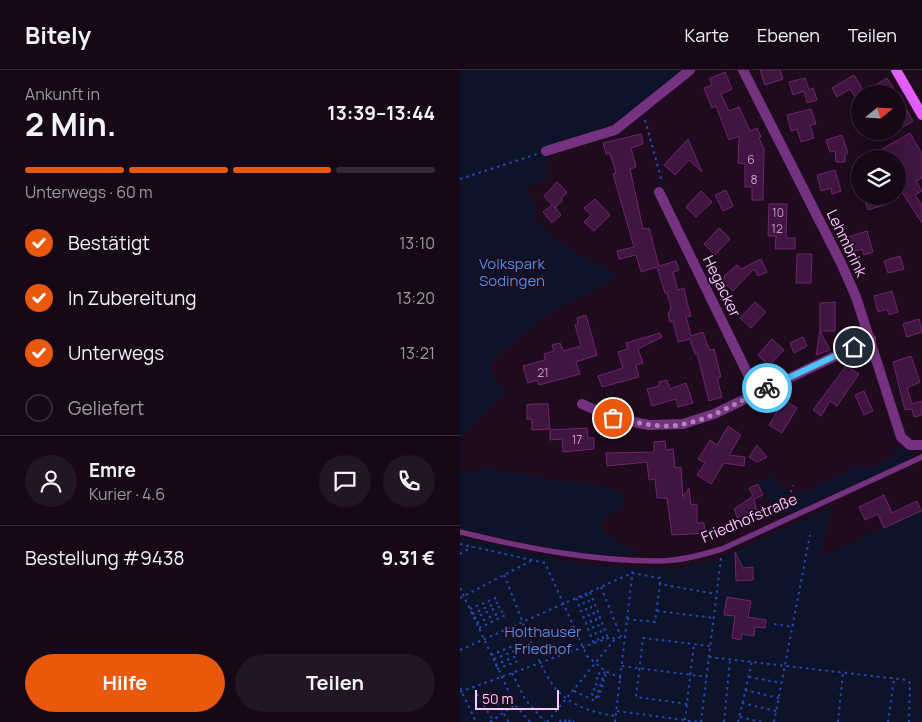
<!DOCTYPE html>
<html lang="de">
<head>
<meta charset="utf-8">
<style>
	:root { --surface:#160816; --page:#231623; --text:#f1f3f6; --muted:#9e9aa1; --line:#352935; --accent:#ea580c }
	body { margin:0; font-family:Manrope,sans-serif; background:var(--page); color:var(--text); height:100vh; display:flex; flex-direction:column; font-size:19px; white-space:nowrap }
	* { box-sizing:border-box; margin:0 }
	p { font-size:16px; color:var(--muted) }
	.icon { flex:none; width:28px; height:28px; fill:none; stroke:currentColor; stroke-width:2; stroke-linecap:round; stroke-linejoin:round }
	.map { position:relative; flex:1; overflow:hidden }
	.sheet { display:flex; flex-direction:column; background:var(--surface); width:460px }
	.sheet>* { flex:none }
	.needle { width:32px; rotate:72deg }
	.controls { position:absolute; left:391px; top:15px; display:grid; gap:10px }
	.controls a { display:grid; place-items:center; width:55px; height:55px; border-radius:50%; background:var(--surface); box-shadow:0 5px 20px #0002,0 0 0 1px var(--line); font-size:25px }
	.scale { position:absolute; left:15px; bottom:12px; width:84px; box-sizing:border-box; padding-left:5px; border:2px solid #fbc8ff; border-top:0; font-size:14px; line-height:18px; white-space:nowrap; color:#fbc8ff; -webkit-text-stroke:4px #1e0b1e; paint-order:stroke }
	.pin { position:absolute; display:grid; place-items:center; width:42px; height:42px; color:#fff; margin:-21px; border:2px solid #fff; border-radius:50%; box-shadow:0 1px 5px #0007 }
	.courier { position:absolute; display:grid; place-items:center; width:50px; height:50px; margin:-25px; border:4px solid #4fc3f7; border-radius:50%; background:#fff; color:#222; box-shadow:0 1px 6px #0007 }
	.headline em { font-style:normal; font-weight:700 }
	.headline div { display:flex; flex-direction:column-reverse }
	.headline { display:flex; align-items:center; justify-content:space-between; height:85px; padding:0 25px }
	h1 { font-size:32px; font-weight:700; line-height:38px }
	.bar { display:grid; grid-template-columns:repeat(4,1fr); gap:8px 5px; align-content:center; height:60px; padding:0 25px }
	.bar i { height:6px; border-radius:4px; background:var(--line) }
	.bar .active { background:var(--accent) }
	.bar p { grid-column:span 4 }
	.line { display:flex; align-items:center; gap:12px; padding:0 25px; border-top:1px solid var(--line) }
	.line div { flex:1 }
	.round { display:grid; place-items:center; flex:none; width:52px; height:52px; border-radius:26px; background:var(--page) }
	ol { padding:0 25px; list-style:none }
	li { display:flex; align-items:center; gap:15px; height:55px }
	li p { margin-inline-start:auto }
	li .icon { padding:5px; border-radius:50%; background:var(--accent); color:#fff; stroke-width:4 }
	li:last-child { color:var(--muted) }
	li i { width:28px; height:28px; border:2px solid var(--line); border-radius:50% }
	.button { display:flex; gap:10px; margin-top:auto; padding:10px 25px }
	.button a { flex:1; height:58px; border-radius:30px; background:var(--accent); color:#fff; font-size:20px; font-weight:700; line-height:58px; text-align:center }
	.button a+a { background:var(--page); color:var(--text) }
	header { display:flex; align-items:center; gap:30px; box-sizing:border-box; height:70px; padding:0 25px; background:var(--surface); border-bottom:1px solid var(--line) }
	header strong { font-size:24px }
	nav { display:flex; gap:28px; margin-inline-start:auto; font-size:18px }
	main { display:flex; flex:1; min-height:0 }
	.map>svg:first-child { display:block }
	.green { fill:#0d1328 }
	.building { fill:#40153f; stroke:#6e266d }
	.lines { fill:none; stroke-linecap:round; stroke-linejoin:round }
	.path { stroke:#2549b5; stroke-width:2; stroke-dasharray:2.5 4; stroke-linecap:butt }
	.lane { stroke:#753280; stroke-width:5.5 }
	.street { stroke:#753280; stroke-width:10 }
	.secondary { stroke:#e55fff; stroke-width:10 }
	.done { stroke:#ae86b0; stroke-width:5; stroke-dasharray:0 9 }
	.route { stroke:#4fc3f7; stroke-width:6 }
	.labels { text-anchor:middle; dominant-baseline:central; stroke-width:4; stroke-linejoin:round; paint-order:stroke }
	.number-label { font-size:12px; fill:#cc9bcf }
	.street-label { font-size:15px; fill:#fbc8ff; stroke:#1e0b1e }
	.park-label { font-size:15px; fill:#4d8fe6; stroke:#1e0b1e }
</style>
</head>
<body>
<header>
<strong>Bitely</strong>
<nav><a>Karte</a><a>Ebenen</a><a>Teilen</a></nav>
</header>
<main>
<section class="sheet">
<div class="headline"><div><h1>2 Min.</h1><p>Ankunft in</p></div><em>13:39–13:44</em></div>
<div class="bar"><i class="active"></i><i class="active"></i><i class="active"></i><i></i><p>Unterwegs · 60 m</p></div>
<ol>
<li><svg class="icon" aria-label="check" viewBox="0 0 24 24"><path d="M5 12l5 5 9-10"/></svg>Bestätigt<p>13:10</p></li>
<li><svg class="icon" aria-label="check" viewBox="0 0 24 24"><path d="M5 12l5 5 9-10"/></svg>In Zubereitung<p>13:20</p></li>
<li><svg class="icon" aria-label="check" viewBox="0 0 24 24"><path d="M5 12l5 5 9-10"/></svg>Unterwegs<p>13:21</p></li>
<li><i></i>Geliefert</li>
</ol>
<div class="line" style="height:90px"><a class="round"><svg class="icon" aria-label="person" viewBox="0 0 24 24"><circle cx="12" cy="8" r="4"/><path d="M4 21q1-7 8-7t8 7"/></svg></a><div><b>Emre</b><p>Kurier · 4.6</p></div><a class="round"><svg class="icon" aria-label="chat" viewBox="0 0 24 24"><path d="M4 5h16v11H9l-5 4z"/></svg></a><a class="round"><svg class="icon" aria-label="phone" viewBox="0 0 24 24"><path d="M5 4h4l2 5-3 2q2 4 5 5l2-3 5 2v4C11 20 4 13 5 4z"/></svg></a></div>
<div class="line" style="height:65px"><div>Bestellung #9438</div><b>9.31 €</b></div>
<div class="button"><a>Hilfe</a><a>Teilen</a></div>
</section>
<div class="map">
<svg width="462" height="652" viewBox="0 0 462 652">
	<rect width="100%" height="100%" fill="#1e0b1e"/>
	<g class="green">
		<path d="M0 0H224C197 20 170 46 139 60 123 67 109 67 92 77L95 83 86 88 88 108 64 118 77 138 71 146 97 172 154 204 153 210 91 242 33 288C28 305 34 310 45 323L18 348 0 370Z"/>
		<path d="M439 377 451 381 450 389 330 444 328 439 332 423 346 422 399 396 410 399 438 385 437 383 429 381Z"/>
		<path d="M0 398 11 404 21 398 154 419 165 429 162 437 143 448 141 455 143 461 159 474 180 482 177 484 163 483V486L105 482 0 459Z"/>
		<path d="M314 404 320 415 328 421 319 448 298 412Z"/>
		<path d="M373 436 359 488 462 441V602L459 639 462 640V652H0V467L120 494 213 499 258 490Z"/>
	</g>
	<g class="building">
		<path d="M300 0H320L323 9 305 15Z"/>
		<path d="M265 2 272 19 261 24 269 41 279 37 290 61 297 58 301 67 299 68 304 79 303 130H292V117H285V94L278 93 279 66 269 70 256 36 252 38 244 18 252 15 249 9Z"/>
		<path d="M394 5 405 23 396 28 390 19 377 27 372 18Z"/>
		<path d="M345 8 349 20 353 18 357 30 347 33 344 21 333 25 329 12Z"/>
		<path d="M427 8 437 24H414L410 18Z"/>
		<path d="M438 24 453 51 438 60Z"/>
		<path d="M351 39 356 54 350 55 354 68 341 72 337 59 331 61 327 45Z"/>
		<path d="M450 63 462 84V108L456 111 462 121 455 125 462 135V153L438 116V89H428L422 79Z"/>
		<path d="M181 64 183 74 171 78 176 97 170 99 183 159 189 158 199 196 216 191 219 200 213 202 218 220 224 218 227 232 231 246 226 247 231 266 243 262 247 274 250 280 254 279 261 307 257 308 262 327 249 331 237 283 235 284 230 269 218 272 213 251 210 252 208 244 211 237 207 223H205L197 197 181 202 176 185 159 189 157 181 174 177 153 104 156 103 150 83 146 84 143 73Z"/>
		<path d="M382 65 388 83 385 84V92H376L375 81 370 82 366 70Z"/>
		<path d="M228 69 242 102 229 90 215 105 204 95Z"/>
		<path d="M375 100 381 121 372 124 371 118 361 121 357 105Z"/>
		<path d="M97 112 107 122 102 128V131L95 138 94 136 101 145 92 153 83 142 92 135 84 126Z"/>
		<path d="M266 120 273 136 263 141 255 125Z"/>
		<path d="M241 121 252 132 236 147 226 137Z"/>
		<path d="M409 126H421L424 135 408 140 404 128Z"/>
		<path d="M135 129 150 145 134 161 124 152 131 145 124 138Z"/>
		<path d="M309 134H327L326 168H335V179H315L316 166H308Z"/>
		<path d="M259 158 270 169 255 185 244 174Z"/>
		<path d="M407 161 413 182 404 185 402 179 393 182 388 167Z"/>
		<path d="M337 184H352L351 213H336Z"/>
		<path d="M440 186 444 199 428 203 424 191Z"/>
		<path d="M301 189 307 202 298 206 294 199 273 221 262 211 265 207 264 206 277 195 281 199Z"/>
		<path d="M432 221 438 242 429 245 427 239 418 242 414 226Z"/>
		<path d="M295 232 306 242 291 258 280 248Z"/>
		<path d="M375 232V261H360L370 280 356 285 360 261V233Z"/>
		<path d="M126 245 137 285 116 292 120 304 79 315 77 310 68 313 63 296 85 290 84 284 94 281 92 275 100 273 103 281 121 276 115 255 118 254 117 248Z"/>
		<path d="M459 249 462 262 447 267 443 254Z"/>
		<path d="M200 263 202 267 178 279 183 293 176 295 179 307 142 317 138 306 163 298 158 282 168 279 166 273Z"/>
		<path d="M343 267 347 276 334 283 330 273Z"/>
		<path d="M312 269 324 280 309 296 298 285Z"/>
		<path d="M451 286 460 312 447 318 452 334 462 331V345L454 347 452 339 445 340 433 292Z"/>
		<path d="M386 296 399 304 377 336 370 331 361 346 353 340Z"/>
		<path d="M207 310 210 319 226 313 233 333 218 337 216 329 192 336 187 319 199 316V312Z"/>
		<path d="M404 321 413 341 404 345 395 325Z"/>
		<path d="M324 330 337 338 322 363 309 355Z"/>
		<path d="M72 334H88L90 359 72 360V349H67V335Z"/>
		<path d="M268 356 281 365 269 385 285 387 284 396 264 393 251 414 237 405 245 393 238 389 250 370 257 375Z"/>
		<path d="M127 358 128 368H134V379L103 382 102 369 90 370V360Z"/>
		<path d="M205 371 206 380 213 379 215 398 221 397 223 427 229 418 231 435 237 434V453H244L245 463 212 465 207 428H197L195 409 189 410 187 392 147 396 146 383 194 382V372Z"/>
		<path d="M297 375 307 387 297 392 289 387Z"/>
		<path d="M298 414 303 425 294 429 298 446 280 454 274 439 293 426 289 418Z"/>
		<path d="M424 425 432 443 457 431 461 441 424 458 418 444 405 450 399 437Z"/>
		<path d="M275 482 283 498 293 497V510L276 511Z"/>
		<path d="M267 527 291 531 288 547 306 550 305 558 295 557 294 566 282 564 281 570 272 568 275 546 264 545Z"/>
	</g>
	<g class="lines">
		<g class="path">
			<path d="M185 50 201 108 200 113"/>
			<path d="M0 109 77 84"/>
			<path d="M325 441 333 415"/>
			<path d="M0 474 85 493 127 586 145 601 161 608"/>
			<path d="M0 484 12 477"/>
			<path d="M44 505C56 532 80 606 100 623 116 638 135 643 156 646"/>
			<path d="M141 517 161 567"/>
			<path d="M0 518 55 635 70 652"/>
			<path d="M130 522 148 568"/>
			<path d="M126 524 144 570"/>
			<path d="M121 526 139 572"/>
			<path d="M0 528 71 491"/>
			<path d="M116 528 134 574"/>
			<path d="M10 539 38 527"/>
			<path d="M197 541 254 548"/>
			<path d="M12 544 41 531"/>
			<path d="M14 548 43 535"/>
			<path d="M167 549 195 552 200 514"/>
			<path d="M17 553 46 540"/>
			<path d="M314 554 333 557"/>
			<path d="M19 558 48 544"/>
			<path d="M0 580 172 503 200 508V514L256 524"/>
			<path d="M31 585 55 575"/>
			<path d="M249 587 447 610 450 613 449 652"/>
			<path d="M34 589 57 580"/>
			<path d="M35 595 59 585"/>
			<path d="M162 596 247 607"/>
			<path d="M37 599 61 590"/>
			<path d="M52 603 65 629 85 652"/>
			<path d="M138 603 150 607"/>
			<path d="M289 607 322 613"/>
			<path d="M136 608 148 612"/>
			<path d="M135 614 146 617"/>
			<path d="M0 618 16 652"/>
			<path d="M133 619 145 623"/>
			<path d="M285 620 319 628"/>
			<path d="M114 621 135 631 145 601"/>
			<path d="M0 622 151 567 155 569"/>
			<path d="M30 622 49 652"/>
			<path d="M17 624 34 652"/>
			<path d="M131 624 143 628"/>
			<path d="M282 633 316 641"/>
			<path d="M227 634 176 627 183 568 250 576"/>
			<path d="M157 641 238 652"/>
			<path d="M280 647 302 652"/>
			<path d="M225 650 234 574"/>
			<path d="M30 652 55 635"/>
			<path d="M87 652 155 569 165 566"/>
			<path d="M100 652 102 646"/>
			<path d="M105 652 106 648"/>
			<path d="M109 652 110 649"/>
			<path d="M113 652 114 651"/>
			<path d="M155 652 173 498"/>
			<path d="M241 652 261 488"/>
			<path d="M264 652 270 590"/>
			<path d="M278 652 292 592"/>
			<path d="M314 652 350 465"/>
			<path d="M378 652 383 603"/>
			<path d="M428 652 434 609"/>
		</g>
		<path class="lane" d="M0 462C65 478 131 491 198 491 220 491 241 485 262 479L462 387"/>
		<g class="street">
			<path d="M283 0 381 193 396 227 441 367 450 375H462"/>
			<path d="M86 81 155 60 230 0"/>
			<path d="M199 122 297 323"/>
			<path d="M122 334 153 348 189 355 223 354 254 344 411 269"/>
		</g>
		<path class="secondary" d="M436 0 462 45"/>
	</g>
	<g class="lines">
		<path class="done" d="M153 348C171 351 188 356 207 356 243 355 275 333 307 318"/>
		<path class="route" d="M307 318 394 277"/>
	</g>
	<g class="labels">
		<g class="number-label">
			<text x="291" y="89">6</text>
			<text x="294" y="109">8</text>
			<text x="318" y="142">10</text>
			<text x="317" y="158">12</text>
			<text x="83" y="302">21</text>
			<text x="117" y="369">17</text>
		</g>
		<g class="street-label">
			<text transform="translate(387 173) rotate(64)">Lehmbrink</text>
			<text transform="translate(262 216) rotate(64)">Hegacker</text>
			<text transform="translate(289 448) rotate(-23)">Friedhofstraße</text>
		</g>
		<g class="park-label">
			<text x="52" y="193">Volkspark<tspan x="52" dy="17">Sodingen</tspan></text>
			<text x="83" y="561">Holthauser<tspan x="83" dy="17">Friedhof</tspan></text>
		</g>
	</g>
</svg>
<div class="controls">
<a><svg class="needle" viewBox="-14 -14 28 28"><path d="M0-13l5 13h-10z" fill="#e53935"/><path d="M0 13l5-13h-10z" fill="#9e9aa1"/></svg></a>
<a><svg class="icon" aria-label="layers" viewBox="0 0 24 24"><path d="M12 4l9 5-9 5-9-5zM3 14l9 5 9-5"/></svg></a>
</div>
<div class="scale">50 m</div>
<div class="pin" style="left:153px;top:348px;background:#ea580c"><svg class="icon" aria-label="bag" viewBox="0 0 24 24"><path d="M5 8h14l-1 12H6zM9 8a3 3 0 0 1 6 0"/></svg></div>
<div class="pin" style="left:394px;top:277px;background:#1f2937"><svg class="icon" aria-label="home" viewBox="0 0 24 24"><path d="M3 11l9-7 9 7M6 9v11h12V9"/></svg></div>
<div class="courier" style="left:307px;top:318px"><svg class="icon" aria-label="bike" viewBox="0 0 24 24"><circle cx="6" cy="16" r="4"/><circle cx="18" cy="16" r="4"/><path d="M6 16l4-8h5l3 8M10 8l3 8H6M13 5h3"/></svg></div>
</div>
</main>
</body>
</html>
